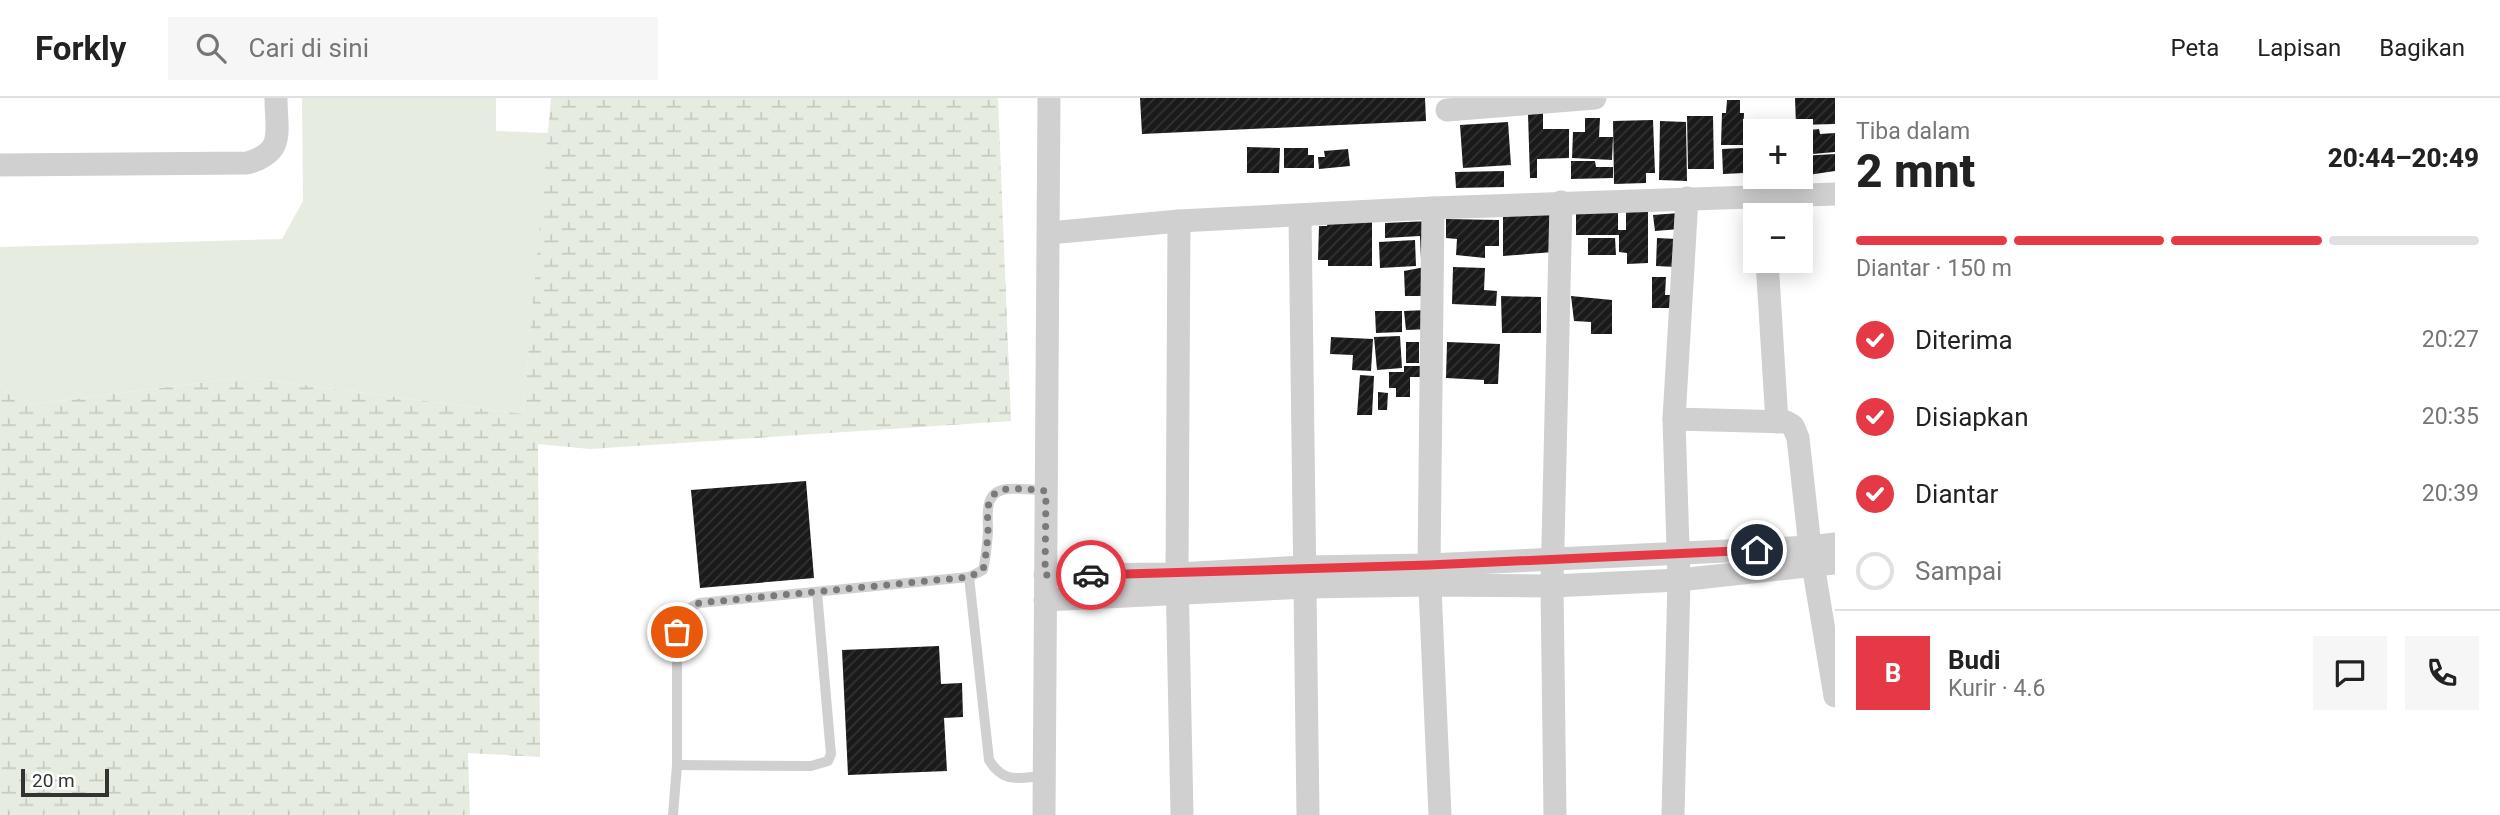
<!DOCTYPE html>
<html lang="id">
<head>
<meta charset="utf-8">
<style>
	:root { --surface:#fff; --page:#f6f6f6; --text:#222; --muted:#767676; --line:#e0e0e0; --accent:#e63946 }
	body { margin:0; font-family:Roboto,sans-serif; background:var(--page); color:var(--text); height:100vh; display:flex; flex-direction:column; font-size:26px; white-space:nowrap }
	* { box-sizing:border-box; margin:0 }
	p { font-size:23px; color:var(--muted) }
	.icon { flex:none; width:38px; height:38px; fill:none; stroke:currentColor; stroke-width:2; stroke-linecap:round; stroke-linejoin:round }
	.map { position:relative; flex:1; overflow:hidden }
	.drawer { display:flex; flex-direction:column; background:var(--surface); width:665px }
	.drawer>* { flex:none }
	.buttons { position:absolute; left:1743px; top:21px; display:grid; gap:14px }
	.buttons a { display:grid; place-items:center; width:70px; height:70px; border-radius:0px; background:var(--surface); box-shadow:0 4px 18px #0003; font-size:35px }
	.scale { position:absolute; left:21px; bottom:18px; width:88px; box-sizing:border-box; padding-left:7px; border:4px solid #333; border-top:0; font-size:19px; line-height:24px; white-space:nowrap; color:#333; -webkit-text-stroke:5px #fff; paint-order:stroke }
	.pin { position:absolute; display:grid; place-items:center; width:60px; height:60px; color:#fff; margin:-30px; border:4px solid #fff; border-radius:50%; box-shadow:0 2px 7px #0007 }
	.courier { position:absolute; display:grid; place-items:center; width:70px; height:70px; margin:-35px; border:5px solid #e63946; border-radius:50%; background:#fff; color:#222; box-shadow:0 2px 9px #0007 }
	.overview em { font-style:normal; font-weight:800 }
	.overview div { display:flex; flex-direction:column-reverse }
	.overview { display:flex; align-items:center; justify-content:space-between; height:119px; padding:0 21px }
	h1 { font-size:46px; font-weight:800; line-height:52px }
	.bar { display:grid; grid-template-columns:repeat(4,1fr); gap:10px 7px; align-content:center; height:84px; padding:0 21px }
	.bar i { height:9px; border-radius:5px; background:var(--line) }
	.bar .selected { background:var(--accent) }
	.bar p { grid-column:span 4 }
	.line { display:flex; align-items:center; gap:18px; padding:0 21px; border-top:2px solid var(--line) }
	.line div { flex:1 }
	.round { display:grid; place-items:center; flex:none; width:74px; height:74px; border-radius:0px; background:var(--page) }
	ol { padding:0 21px; list-style:none }
	li { display:flex; align-items:center; gap:21px; height:77px }
	li p { margin-inline-start:auto }
	li .icon { padding:7px; border-radius:50%; background:var(--accent); color:#fff; stroke-width:4 }
	li:last-child { color:var(--muted) }
	li i { width:38px; height:38px; border:4px solid var(--line); border-radius:50% }
	header { display:flex; align-items:center; gap:42px; box-sizing:border-box; height:98px; padding:0 35px; background:var(--surface); border-bottom:2px solid var(--line) }
	header strong { font-size:33px }
	nav { display:flex; gap:38px; margin-inline-start:auto; font-size:24px }
	.search { width:490px; height:63px; background:var(--page); display:flex; align-items:center; gap:18px; box-sizing:border-box; padding:0 24px; border-radius:0px; color:var(--muted); font-size:26px }
	main { display:flex; flex:1; min-height:0 }
	.map>svg:first-child { display:block }
	.grass { fill:#e6ecdf }
	.wetland { fill:url(#wetland-marsh) }
	.building { fill:url(#building-hatch) }
	.lines { fill:none; stroke-linecap:round; stroke-linejoin:round }
	.lane { stroke:#d0d0d0; stroke-width:10 }
	.street { stroke:#d0d0d0; stroke-width:23 }
	.done { stroke:#7a7a7a; stroke-width:7; stroke-dasharray:0 12.6 }
	.route { stroke:#e63946; stroke-width:9 }
</style>
</head>
<body>
<header>
<strong>Forkly</strong>
<div class="search"><svg class="icon" aria-label="search" viewBox="0 0 24 24"><circle cx="10" cy="10" r="6"/><path d="M15 15l6 6"/></svg>Cari di sini</div>
<nav><a>Peta</a><a>Lapisan</a><a>Bagikan</a></nav>
</header>
<main>
<div class="map">
<svg width="1835" height="717" viewBox="0 0 1835 717">
	<defs>
		<pattern id="wetland-marsh" width="20" height="14" patternUnits="userSpaceOnUse" patternTransform="scale(1.75)"><rect width="20" height="14" fill="#e6ecdf"/><path d="M1 5h8M5 5V1M11 12h8M15 12V8" fill="none" stroke="#c6cbc0"/></pattern>
		<pattern id="building-hatch" width="6" height="6" patternUnits="userSpaceOnUse" patternTransform="scale(1.75)"><rect width="6" height="6" fill="#1a1a1a"/><path d="M-1 1l2-2M0 6l6-6M5 7l2-2" fill="none" stroke="#333"/></pattern>
	</defs>
	<rect width="100%" height="100%" fill="#fff"/>
	<path class="grass" d="M302 0H496V33L549 35 523 316 245 279 20 308 0 287V149L282 141 303 103Z"/>
	<path class="wetland" d="M551 0H998L1011 323 590 351 538 346 540 659 468 655 470 717H0V287L20 308 245 279 523 316Z"/>
	<g class="building">
		<path d="M1140 0H1425L1426 23 1142 36Z"/>
		<path d="M1795 0H1835V26L1796 27Z"/>
		<path d="M1727 2H1740V15H1744L1743 47H1721L1722 15H1726Z"/>
		<path d="M1543 15V31H1569V60L1537 61V80H1530L1528 16Z"/>
		<path d="M1687 18H1713L1714 71H1688Z"/>
		<path d="M1585 20H1600L1599 39H1613L1612 62 1572 60 1573 34H1585Z"/>
		<path d="M1653 22 1655 75H1646V85L1614 86 1613 23Z"/>
		<path d="M1660 23 1686 24 1687 83 1659 82Z"/>
		<path d="M1508 24 1511 67 1463 70 1460 27Z"/>
		<path d="M1819 31 1820 36 1835 35V54L1801 57V33Z"/>
		<path d="M1247 49 1280 50 1279 75H1247Z"/>
		<path d="M1284 50H1308V57H1314V70H1284Z"/>
		<path d="M1743 50 1744 75 1723 76 1722 51Z"/>
		<path d="M1348 51 1350 68 1319 71 1318 59H1325L1324 53Z"/>
		<path d="M1835 56V73L1801 78V58Z"/>
		<path d="M1571 63H1595L1596 69H1613V80L1571 81Z"/>
		<path d="M1504 73V89L1456 90 1455 74Z"/>
		<path d="M1554 112V154L1503 158V115Z"/>
		<path d="M1626 114H1648V165L1627 166V155L1619 154V137H1576V115H1618V132H1626Z"/>
		<path d="M1679 115 1680 131 1655 133 1653 117Z"/>
		<path d="M1446 121 1499 122V148H1485V160L1456 157 1457 141 1446 140Z"/>
		<path d="M1328 123 1372 124V168H1328V162H1318L1319 128H1327Z"/>
		<path d="M1429 123 1421 162 1420 138 1385 140V125Z"/>
		<path d="M1588 140H1615L1616 157H1588Z"/>
		<path d="M1657 140 1677 141 1676 169 1656 168Z"/>
		<path d="M1415 142 1416 168 1380 170 1379 144Z"/>
		<path d="M1430 168 1431 198H1405L1404 173Z"/>
		<path d="M1453 169 1485 170 1484 192 1497 193 1496 208 1452 206Z"/>
		<path d="M1652 179H1666L1665 197H1672V210H1652Z"/>
		<path d="M1501 198 1541 199V235H1502Z"/>
		<path d="M1571 198 1612 202V236H1591V224L1574 223Z"/>
		<path d="M1428 212 1430 231 1406 232 1404 213Z"/>
		<path d="M1375 213H1402V234L1376 235Z"/>
		<path d="M1400 238 1402 270 1377 272 1374 239Z"/>
		<path d="M1331 239 1373 241 1371 273 1352 272 1353 257 1330 256Z"/>
		<rect x="1406" y="244" width="13" height="21"/>
		<path d="M1447 244 1500 246 1498 286H1484V282L1446 280Z"/>
		<path d="M1404 268H1430V279H1410V299H1396V290H1389V274H1404Z"/>
		<path d="M1360 277 1374 278 1372 317H1357Z"/>
		<path d="M1378 294 1388 295 1387 312H1378Z"/>
		<path d="M806 383 814 480 700 490 691 392Z"/>
		<path d="M939 548 941 586 962 585 963 619 944 620 947 673 848 677 842 552Z"/>
	</g>
	<g class="lines">
		<g class="lane">
			<path d="M969 479 989 662C1004 686 1018 680 1043 678"/>
			<path d="M677 667 811 668 828 663 831 656 830 645 817 494"/>
			<path d="M673 717 677 667V534C680 519 685 511 699 505L969 479 983 472C986 459 987 447 988 434 988 416 983 393 1008 391 1021 390 1034 392 1047 393"/>
		</g>
		<g class="street">
			<path d="M1447 12 1595 0"/>
			<path d="M0 67 247 65C286 54 276 34 276 0"/>
			<path d="M1433 110 1429 467 1440 717"/>
			<path d="M1300 118 1308 717"/>
			<path d="M1179 123 1177 476 1182 717"/>
			<path d="M1049 135 1179 123 1433 110 1835 96"/>
			<path d="M1767 163 1777 324"/>
			<path d="M1674 321 1786 324 1793 328 1798 340 1810 449 1835 598"/>
			<path d="M1045 477 1177 476 1304 469 1429 467 1810 449 1835 446"/>
			<path d="M1045 502 1307 489 1431 487 1552 488 1679 482 1835 465"/>
			<path d="M1044 717 1049 0"/>
			<path d="M1555 717 1552 488 1561 104"/>
			<path d="M1673 717 1679 482 1674 321 1687 100"/>
		</g>
	</g>
	<g class="lines">
		<path class="done" d="M677 534C680 519 685 511 699 505L969 479 983 472C986 459 987 447 988 434 988 416 983 393 1008 391 1021 390 1034 392 1046 393L1045 477H1091"/>
		<path class="route" d="M1091 477 1429 467 1757 452"/>
	</g>
</svg>
<div class="buttons">
<a>+</a>
<a>−</a>
</div>
<div class="scale">20 m</div>
<div class="pin" style="left:677px;top:534px;background:#ea580c"><svg class="icon" aria-label="bag" viewBox="0 0 24 24"><path d="M5 8h14l-1 12H6zM9 8a3 3 0 0 1 6 0"/></svg></div>
<div class="pin" style="left:1757px;top:452px;background:#1f2937"><svg class="icon" aria-label="home" viewBox="0 0 24 24"><path d="M3 11l9-7 9 7M6 9v11h12V9"/></svg></div>
<div class="courier" style="left:1091px;top:477px"><svg class="icon" aria-label="car" viewBox="0 0 24 24"><path d="M5 17H2v-5l4-1 3-4h7l3 4 3 1v5h-3M9 17h6M6 11h13"/><circle cx="7" cy="17" r="2"/><circle cx="17" cy="17" r="2"/></svg></div>
</div>
<section class="drawer">
<div class="overview"><div><h1>2 mnt</h1><p>Tiba dalam</p></div><em>20:44–20:49</em></div>
<div class="bar"><i class="selected"></i><i class="selected"></i><i class="selected"></i><i></i><p>Diantar · 150 m</p></div>
<ol>
<li><svg class="icon" aria-label="check" viewBox="0 0 24 24"><path d="M5 12l5 5 9-10"/></svg>Diterima<p>20:27</p></li>
<li><svg class="icon" aria-label="check" viewBox="0 0 24 24"><path d="M5 12l5 5 9-10"/></svg>Disiapkan<p>20:35</p></li>
<li><svg class="icon" aria-label="check" viewBox="0 0 24 24"><path d="M5 12l5 5 9-10"/></svg>Diantar<p>20:39</p></li>
<li><i></i>Sampai</li>
</ol>
<div class="line" style="height:126px"><b class="round" style="background:var(--accent);color:#fff">B</b><div><b>Budi</b><p>Kurir · 4.6</p></div><a class="round"><svg class="icon" aria-label="chat" viewBox="0 0 24 24"><path d="M4 5h16v11H9l-5 4z"/></svg></a><a class="round"><svg class="icon" aria-label="phone" viewBox="0 0 24 24"><path d="M5 4h4l2 5-3 2q2 4 5 5l2-3 5 2v4C11 20 4 13 5 4z"/></svg></a></div>
</section>
</main>
</body>
</html>
